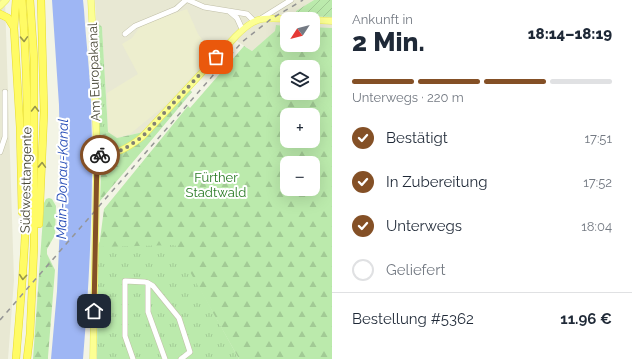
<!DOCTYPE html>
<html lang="de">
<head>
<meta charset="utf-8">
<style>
	:root { --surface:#fff; --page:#f6f6f7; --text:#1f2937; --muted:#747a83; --line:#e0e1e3; --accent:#845026 }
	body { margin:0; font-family:Raleway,sans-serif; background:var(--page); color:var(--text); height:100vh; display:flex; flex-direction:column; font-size:15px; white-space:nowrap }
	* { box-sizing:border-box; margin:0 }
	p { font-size:13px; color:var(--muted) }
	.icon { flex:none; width:22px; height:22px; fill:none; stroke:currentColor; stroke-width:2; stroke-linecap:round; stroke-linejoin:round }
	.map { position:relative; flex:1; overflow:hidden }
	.sheet { display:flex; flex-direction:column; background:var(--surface); width:300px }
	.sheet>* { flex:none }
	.needle { width:26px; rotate:234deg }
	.fabs { position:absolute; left:280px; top:12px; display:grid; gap:8px }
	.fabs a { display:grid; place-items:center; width:40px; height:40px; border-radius:8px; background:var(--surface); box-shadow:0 4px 16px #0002; font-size:20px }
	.pin { position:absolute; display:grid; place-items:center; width:34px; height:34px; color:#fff; margin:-17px; border-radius:8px; box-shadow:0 2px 6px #0006 }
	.courier { position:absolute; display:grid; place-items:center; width:40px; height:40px; margin:-20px; border:3px solid #845026; border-radius:50%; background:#fff; color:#222; box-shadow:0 1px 5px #0007 }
	.head em { font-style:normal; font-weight:800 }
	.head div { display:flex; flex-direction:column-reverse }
	.head { display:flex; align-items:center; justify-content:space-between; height:68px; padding:0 20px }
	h1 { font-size:26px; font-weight:800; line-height:30px }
	.bar { display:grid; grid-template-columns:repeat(4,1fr); gap:6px 4px; align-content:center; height:48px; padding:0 20px }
	.bar i { height:5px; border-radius:3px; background:var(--line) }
	.bar .current { background:var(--accent) }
	.bar p { grid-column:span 4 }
	.line { display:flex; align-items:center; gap:10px; padding:0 20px; border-top:1px solid var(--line) }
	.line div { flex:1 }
	ol { padding:0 20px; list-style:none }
	li { display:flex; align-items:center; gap:12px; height:44px }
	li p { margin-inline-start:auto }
	li .icon { padding:4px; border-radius:50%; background:var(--accent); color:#fff; stroke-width:4 }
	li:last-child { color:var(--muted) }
	li i { width:22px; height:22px; border:2px solid var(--line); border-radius:50% }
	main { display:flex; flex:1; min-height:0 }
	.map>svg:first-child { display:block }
	.residential { fill:#e8e8d3 }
	.education { fill:#edeece }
	.grass { fill:url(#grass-tufts) }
	.forest { fill:url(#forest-firs); fill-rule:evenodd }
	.garden { fill:url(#garden-furrows) }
	.water { fill:#9eb6f4 }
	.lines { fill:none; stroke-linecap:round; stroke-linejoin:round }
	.minor-casing { stroke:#c0bfa7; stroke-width:6 }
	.major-casing { stroke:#e9ea5d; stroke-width:7 }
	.highway-casing { stroke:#e6db2d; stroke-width:8 }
	.minor { stroke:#fff; stroke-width:5 }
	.major { stroke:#fcff93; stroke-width:6 }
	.highway { stroke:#fffb65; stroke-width:7 }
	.rail { stroke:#959595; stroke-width:1.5; stroke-dasharray:5 5; stroke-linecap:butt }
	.oneway { stroke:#99974a }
	.done { stroke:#838272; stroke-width:4; stroke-dasharray:0 7.2 }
	.route { stroke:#845026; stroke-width:5 }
	.labels { text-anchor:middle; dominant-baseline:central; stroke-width:4; stroke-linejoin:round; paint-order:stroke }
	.street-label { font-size:13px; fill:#464534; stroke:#fff }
	.park-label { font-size:13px; fill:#2a7b25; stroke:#fff }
	.water-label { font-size:14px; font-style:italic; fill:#284eb8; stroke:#fff }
</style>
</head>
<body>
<main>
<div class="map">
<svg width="332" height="359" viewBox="0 0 332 359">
	<defs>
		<pattern id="grass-tufts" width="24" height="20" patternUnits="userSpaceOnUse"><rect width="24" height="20" fill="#bbeaac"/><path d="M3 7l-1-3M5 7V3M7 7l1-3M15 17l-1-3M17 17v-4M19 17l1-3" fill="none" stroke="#a2ca95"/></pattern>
		<pattern id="forest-firs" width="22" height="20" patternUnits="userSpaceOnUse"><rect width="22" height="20" fill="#bbeaac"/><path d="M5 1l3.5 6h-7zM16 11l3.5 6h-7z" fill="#a2ca95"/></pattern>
		<pattern id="garden-furrows" width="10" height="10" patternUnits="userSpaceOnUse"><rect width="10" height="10" fill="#bbeaac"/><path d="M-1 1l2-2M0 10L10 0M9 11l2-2" fill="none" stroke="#a2ca95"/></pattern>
	</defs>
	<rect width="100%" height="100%" fill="#f3f4e5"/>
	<g class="residential">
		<path d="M0 0H5L14 280 8 359H0Z"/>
		<path d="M95 0H314L296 11V16L332 17V28L313 27V19H287V26L276 25V31L252 51 237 41 219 59 152 130 117 138 108 132 102 27 96 21Z"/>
	</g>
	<path class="education" d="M187 9 198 34 213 54 167 104 130 134 117 138 108 132 107 93 138 74 122 44 132 38 139 28 150 22Z"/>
	<g class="grass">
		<path d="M96 21 102 27 108 132 99 136Z"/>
		<path d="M147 192 239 359H97L98 244Z"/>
	</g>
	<g class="forest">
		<path d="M276 25 287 26V45H313V27L332 28V359H239L175 245 99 247 104 209 188 106 190 108 244 46 252 51 275 31ZM287 67H313V93H287ZM287 115H313V141H287ZM287 163H313V189H287Z"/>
		<path d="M190 90 192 92 100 201 101 171 106 165 107 148 102 144 99 136 108 132 117 138 152 130Z"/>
		<path d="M49 198 52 199 56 206 55 235 47 249V254L55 270 48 357V359H33L44 203 46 199Z"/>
	</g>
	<path class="garden" d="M314 0H332V17L296 16V11Z"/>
	<path class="water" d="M52 0H83L84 10C86 41 90 73 91 104 94 189 90 274 83 359H51L57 291 61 203 59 105Z"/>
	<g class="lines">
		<defs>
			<g id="minor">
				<path d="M188 0 204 7 247 14 254 21"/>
				<path d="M230 12 237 18 242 29"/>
				<path d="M262 18 291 0"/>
				<path d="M125 34 135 26 176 9 186 0"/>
				<path d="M0 152 5 137V92"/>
				<path d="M148 283 153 286 179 318 190 352 181 359"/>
				<path d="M133 359 125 336V281L145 282 148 283V312L165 359"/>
			</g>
			<g id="major">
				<path d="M91 0 94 58 97 156 93 359"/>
				<path d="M0 6 6 0"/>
				<path d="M313 20 332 21"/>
				<path d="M97 156C115 155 128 148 142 137L236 36C256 16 261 18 287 19"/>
			</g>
			<g id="highway">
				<path d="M16 0 14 28 20 127 22 212"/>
				<path d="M0 14 8 18 13 26"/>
				<path d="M39 224 44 112 41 0"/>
				<path d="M16 359C19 319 23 278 25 237 29 158 28 79 22 0"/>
				<path d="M27 359 30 334 34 246V59L30 0"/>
			</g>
		</defs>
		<use href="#minor" class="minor-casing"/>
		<use href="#major" class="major-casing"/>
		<use href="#highway" class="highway-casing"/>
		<use href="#minor" class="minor"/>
		<use href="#major" class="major"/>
		<use href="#highway" class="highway"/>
		<path class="rail" d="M0 320 242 42 271 19 303 0"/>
	</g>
	<defs><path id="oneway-chevron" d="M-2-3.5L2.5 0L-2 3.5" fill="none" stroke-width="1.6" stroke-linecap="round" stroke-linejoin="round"/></defs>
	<g class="oneway">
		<use href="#oneway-chevron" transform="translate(24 39) rotate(88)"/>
		<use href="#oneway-chevron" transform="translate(35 109) rotate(-90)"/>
		<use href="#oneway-chevron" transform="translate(42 165) rotate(-88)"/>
		<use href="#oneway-chevron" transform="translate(23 277) rotate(95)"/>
	</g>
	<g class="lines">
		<path class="done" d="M100 155 111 154 124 149 142 137 216 57"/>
		<path class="route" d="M94 311 97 156 100 155"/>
	</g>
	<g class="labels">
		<g class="street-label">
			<text transform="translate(94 72) rotate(-92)">Am Europakanal</text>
			<text transform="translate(26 180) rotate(-89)">Südwesttangente</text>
		</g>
		<g class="park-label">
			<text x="216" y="177">Fürther<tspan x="216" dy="15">Stadtwald</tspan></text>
		</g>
		<g class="water-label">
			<text transform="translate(62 179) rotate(-89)">Main-Donau-Kanal</text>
		</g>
	</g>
</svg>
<div class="fabs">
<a><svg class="needle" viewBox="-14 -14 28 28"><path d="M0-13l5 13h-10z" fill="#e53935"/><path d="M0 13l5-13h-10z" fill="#747a83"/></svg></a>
<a><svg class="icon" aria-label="layers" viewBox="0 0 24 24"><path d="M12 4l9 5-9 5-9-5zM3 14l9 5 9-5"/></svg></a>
<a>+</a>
<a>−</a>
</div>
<div class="pin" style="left:216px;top:57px;background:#ea580c"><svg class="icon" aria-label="bag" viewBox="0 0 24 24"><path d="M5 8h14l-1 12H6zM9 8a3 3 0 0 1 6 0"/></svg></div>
<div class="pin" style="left:94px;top:311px;background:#1f2937"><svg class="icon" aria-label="home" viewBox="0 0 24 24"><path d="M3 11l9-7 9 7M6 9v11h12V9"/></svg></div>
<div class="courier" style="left:100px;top:155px"><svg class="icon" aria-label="bike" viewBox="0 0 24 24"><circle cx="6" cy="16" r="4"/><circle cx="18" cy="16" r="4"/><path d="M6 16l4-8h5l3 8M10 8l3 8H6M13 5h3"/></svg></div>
</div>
<section class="sheet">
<div class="head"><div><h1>2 Min.</h1><p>Ankunft in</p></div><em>18:14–18:19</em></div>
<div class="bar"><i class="current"></i><i class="current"></i><i class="current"></i><i></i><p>Unterwegs · 220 m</p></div>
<ol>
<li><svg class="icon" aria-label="check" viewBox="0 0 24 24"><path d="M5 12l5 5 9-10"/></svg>Bestätigt<p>17:51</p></li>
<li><svg class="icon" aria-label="check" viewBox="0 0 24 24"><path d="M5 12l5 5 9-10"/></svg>In Zubereitung<p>17:52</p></li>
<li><svg class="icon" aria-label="check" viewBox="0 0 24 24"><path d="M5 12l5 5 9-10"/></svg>Unterwegs<p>18:04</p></li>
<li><i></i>Geliefert</li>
</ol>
<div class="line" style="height:52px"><div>Bestellung #5362</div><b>11.96 €</b></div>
</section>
</main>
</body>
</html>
